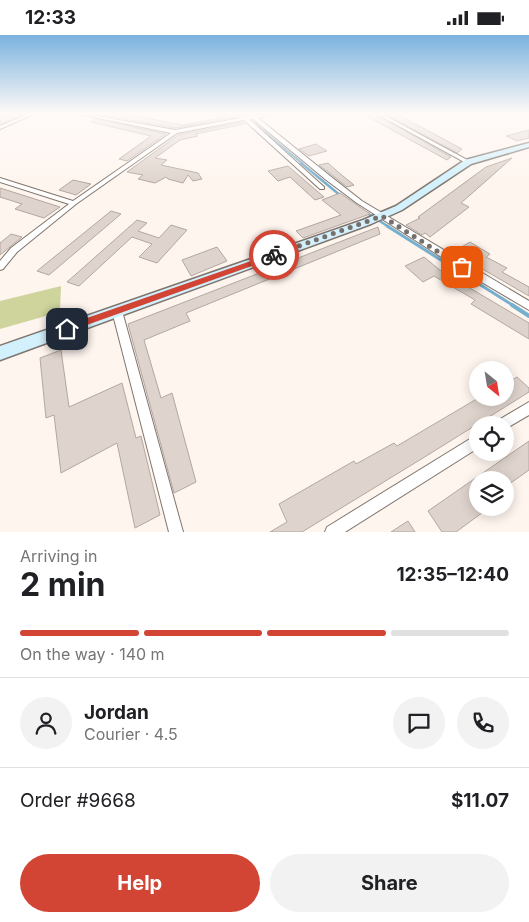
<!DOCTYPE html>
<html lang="en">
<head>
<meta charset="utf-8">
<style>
	:root { --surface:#fff; --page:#f2f2f2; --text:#202124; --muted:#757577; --line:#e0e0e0; --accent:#d24535 }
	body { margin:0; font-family:Inter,sans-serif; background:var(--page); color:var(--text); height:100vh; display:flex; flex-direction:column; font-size:19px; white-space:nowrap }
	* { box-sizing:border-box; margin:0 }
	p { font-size:16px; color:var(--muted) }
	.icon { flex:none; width:28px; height:28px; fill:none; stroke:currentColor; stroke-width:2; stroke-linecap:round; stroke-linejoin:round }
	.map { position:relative; height:497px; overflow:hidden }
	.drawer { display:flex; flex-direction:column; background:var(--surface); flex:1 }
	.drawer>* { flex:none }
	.needle { width:32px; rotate:150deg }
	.buttons { position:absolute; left:469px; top:326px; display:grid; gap:10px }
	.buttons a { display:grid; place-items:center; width:45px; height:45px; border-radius:50%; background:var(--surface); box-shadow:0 2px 12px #0003; font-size:25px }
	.pin { position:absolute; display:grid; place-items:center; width:42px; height:42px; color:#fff; margin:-21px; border-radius:10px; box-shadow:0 2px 8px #0006 }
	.courier { position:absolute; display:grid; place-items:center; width:50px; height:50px; margin:-25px; border:4px solid #d24535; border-radius:50%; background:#fff; color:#222; box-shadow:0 1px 6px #0007 }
	.head em { font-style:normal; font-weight:700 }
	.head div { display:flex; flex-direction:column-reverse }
	.head { display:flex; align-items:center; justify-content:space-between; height:85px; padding:0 20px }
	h1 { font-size:32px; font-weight:700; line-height:38px }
	.bar { display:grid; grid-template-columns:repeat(4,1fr); gap:8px 5px; align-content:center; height:60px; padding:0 20px }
	.bar i { height:6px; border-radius:4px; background:var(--line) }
	.bar .on { background:var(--accent) }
	.bar p { grid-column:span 4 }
	.line { display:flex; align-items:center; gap:12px; padding:0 20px; border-top:1px solid var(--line) }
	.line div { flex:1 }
	.round { display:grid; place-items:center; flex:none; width:52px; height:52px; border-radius:26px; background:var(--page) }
	.primary-button { display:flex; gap:10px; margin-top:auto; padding:10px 20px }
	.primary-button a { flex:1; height:58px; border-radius:30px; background:var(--accent); color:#fff; font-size:20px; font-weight:700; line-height:58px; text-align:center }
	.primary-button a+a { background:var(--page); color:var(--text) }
	.status { display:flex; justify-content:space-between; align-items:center; height:35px; padding:0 25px; background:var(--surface); direction:ltr }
	.status svg { height:14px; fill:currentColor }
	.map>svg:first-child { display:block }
	.green { fill:#ced49c }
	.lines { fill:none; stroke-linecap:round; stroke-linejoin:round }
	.stream-far3 { stroke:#76b0cf; stroke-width:2 }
	.stream-far2 { stroke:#76b0cf; stroke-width:2.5 }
	.stream-far1 { stroke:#76b0cf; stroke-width:3 }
	.stream { stroke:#76b0cf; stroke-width:4 }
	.building { fill:#dfd4cd; stroke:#b3a8a1 }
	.minor-casing { stroke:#7f756e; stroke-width:2 }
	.secondary-casing { stroke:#7f756e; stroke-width:3 }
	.minor { fill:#fff; fill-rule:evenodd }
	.secondary { fill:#d2f1fd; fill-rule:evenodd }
	.route { fill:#d24535 }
	.done { stroke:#76706c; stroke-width:5; stroke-dasharray:0 9 }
</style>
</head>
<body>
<div class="status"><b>12:33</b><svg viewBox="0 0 49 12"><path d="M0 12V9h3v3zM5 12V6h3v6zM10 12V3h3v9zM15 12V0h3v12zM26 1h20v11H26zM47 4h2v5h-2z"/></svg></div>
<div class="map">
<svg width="529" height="497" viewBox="0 0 529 497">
	<rect width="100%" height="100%" fill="#fef5ef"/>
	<path class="green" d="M61 251 60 277 0 294V266Z"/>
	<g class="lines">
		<path class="stream-far3" d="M243 79 303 129"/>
		<g class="stream-far2">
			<path d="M301 128 341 161"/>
			<path d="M367 178 389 192"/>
		</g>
		<path class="stream-far1" d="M387 191 514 271"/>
		<path class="stream" d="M512 270 529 281"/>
	</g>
	<g class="building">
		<path d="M8 79H25L0 89V82Z"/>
		<path d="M106 79 131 80 183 90 220 83 215 79H234L237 82 175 93 103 80Z"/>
		<path d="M363 79H375L451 122 447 125Z"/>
		<path d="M385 79H397L462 114 457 118Z"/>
		<path d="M95 84 166 99 127 126 119 124 151 101 91 87Z"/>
		<path d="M243 87 245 89 195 99 198 101 180 105 155 123 167 125 161 130 198 138 202 144 193 146 188 140 183 148 168 144 166 142 155 148 138 144 143 140 127 137 178 100Z"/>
		<path d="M529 95V103L517 106 506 101Z"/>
		<path d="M316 109 327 116 309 121 299 114Z"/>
		<path d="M512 123 461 168 469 172 430 202 425 198 422 200 406 190 420 183 418 182 486 132Z"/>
		<path d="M328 128 338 137 354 150 347 152 319 130Z"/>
		<path d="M288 131 310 150 324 162 315 165 290 142 278 146 268 136Z"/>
		<path d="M73 145 91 149 76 160 59 155Z"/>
		<path d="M0 153 16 158 60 172 44 183 15 174 22 169 0 162Z"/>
		<path d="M340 158 370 179 303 203 296 196 341 180 322 165Z"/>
		<path d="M111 176 121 179 49 240 37 236Z"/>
		<path d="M137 185 147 188 138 196 159 203 171 190 187 195 157 228 139 222 152 209 132 202 79 251 67 247Z"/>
		<path d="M378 192 380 199 186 278 190 286 144 305 161 363 172 358 196 447 174 458 128 289Z"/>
		<path d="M11 199 22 202 0 220V208Z"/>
		<path d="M470 207 490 219 486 222 507 233 502 237 529 252V261L453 217Z"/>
		<path d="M217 212 227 226 191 241 182 225Z"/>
		<path d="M424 222 441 236 529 288V304L471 269 475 265 434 241 423 247 405 231Z"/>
		<path d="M61 315 69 372 122 348 136 403 141 401 160 480 135 493 117 408 61 438 54 380 46 383 40 323Z"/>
		<path d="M517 342 529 353V357L423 423 302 497H270L287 487 279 469 354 426 356 429 394 408 397 411 480 362H505V349Z"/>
		<path d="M529 406V435L505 452V445H478L477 472H490L456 497H442L428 476Z"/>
		<path d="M408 486 415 497H391Z"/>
	</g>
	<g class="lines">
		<defs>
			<g id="minor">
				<path d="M29 79H34L0 94V91Z"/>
				<path d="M79 79H86L175 95 241 83 240 81 242 80 246 82 250 81 248 79H252L255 80 271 79V80L258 83 330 141 362 166 529 266V275L468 239 357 168 325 144 253 84H249L324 152V154H320L244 85 177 98 76 169 17 217 3 234 0 235V226L11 213 69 169 0 147V143L73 166 171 98Z"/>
				<path d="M377 79H382L471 127 466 128Z"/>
				<path d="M117 272 120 273 122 276 183 497H169L112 276 114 273Z"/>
				<path d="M529 367V380L505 394V390H495L497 386Z"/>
				<path d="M478 399V413L345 497H325L327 492Z"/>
			</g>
			<path id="secondary" d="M529 108V112L471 129 402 175 371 189 0 325V311L363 185 396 171 465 125Z"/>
		</defs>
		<use href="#minor" class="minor-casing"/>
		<use href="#secondary" class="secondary-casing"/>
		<use href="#minor" class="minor"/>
		<use href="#secondary" class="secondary"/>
	</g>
	<linearGradient id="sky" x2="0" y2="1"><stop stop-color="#7ab2de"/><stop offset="0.53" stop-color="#fffaf8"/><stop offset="1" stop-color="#fffaf8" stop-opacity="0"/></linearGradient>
	<rect width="529" height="148" fill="url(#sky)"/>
	<path class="route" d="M274 218H277V222L70 296H64L62 294 64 291Z"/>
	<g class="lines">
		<path class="done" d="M274 220 382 181 462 232"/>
	</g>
</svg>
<div class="buttons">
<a><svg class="needle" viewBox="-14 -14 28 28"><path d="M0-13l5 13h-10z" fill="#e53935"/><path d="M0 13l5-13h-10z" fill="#757577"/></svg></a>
<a><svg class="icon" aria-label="locate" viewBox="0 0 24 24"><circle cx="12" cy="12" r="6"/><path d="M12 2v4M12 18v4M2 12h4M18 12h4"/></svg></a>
<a><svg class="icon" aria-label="layers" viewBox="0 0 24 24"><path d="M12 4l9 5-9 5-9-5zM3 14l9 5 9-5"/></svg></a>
</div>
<div class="pin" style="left:462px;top:232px;background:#ea580c"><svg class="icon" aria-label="bag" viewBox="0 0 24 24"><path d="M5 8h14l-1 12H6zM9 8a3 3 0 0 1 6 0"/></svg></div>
<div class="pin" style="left:67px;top:294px;background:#1f2937"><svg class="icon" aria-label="home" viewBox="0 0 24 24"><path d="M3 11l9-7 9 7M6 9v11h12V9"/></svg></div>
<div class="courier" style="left:274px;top:220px"><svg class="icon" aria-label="bike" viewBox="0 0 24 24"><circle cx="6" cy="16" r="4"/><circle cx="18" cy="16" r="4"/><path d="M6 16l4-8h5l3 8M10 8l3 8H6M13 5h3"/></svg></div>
</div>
<section class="drawer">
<div class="head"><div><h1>2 min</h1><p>Arriving in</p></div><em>12:35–12:40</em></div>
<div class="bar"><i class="on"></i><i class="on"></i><i class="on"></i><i></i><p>On the way · 140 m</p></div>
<div class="line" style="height:90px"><a class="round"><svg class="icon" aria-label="person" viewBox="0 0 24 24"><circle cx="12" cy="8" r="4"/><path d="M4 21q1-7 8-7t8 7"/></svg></a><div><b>Jordan</b><p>Courier · 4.5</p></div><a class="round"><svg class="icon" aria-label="chat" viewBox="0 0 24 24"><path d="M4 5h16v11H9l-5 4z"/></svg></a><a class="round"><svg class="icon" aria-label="phone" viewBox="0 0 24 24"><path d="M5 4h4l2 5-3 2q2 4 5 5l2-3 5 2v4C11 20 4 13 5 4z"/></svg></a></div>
<div class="line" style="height:65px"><div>Order #9668</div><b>$11.07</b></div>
<div class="primary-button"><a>Help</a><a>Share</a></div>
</section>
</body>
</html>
